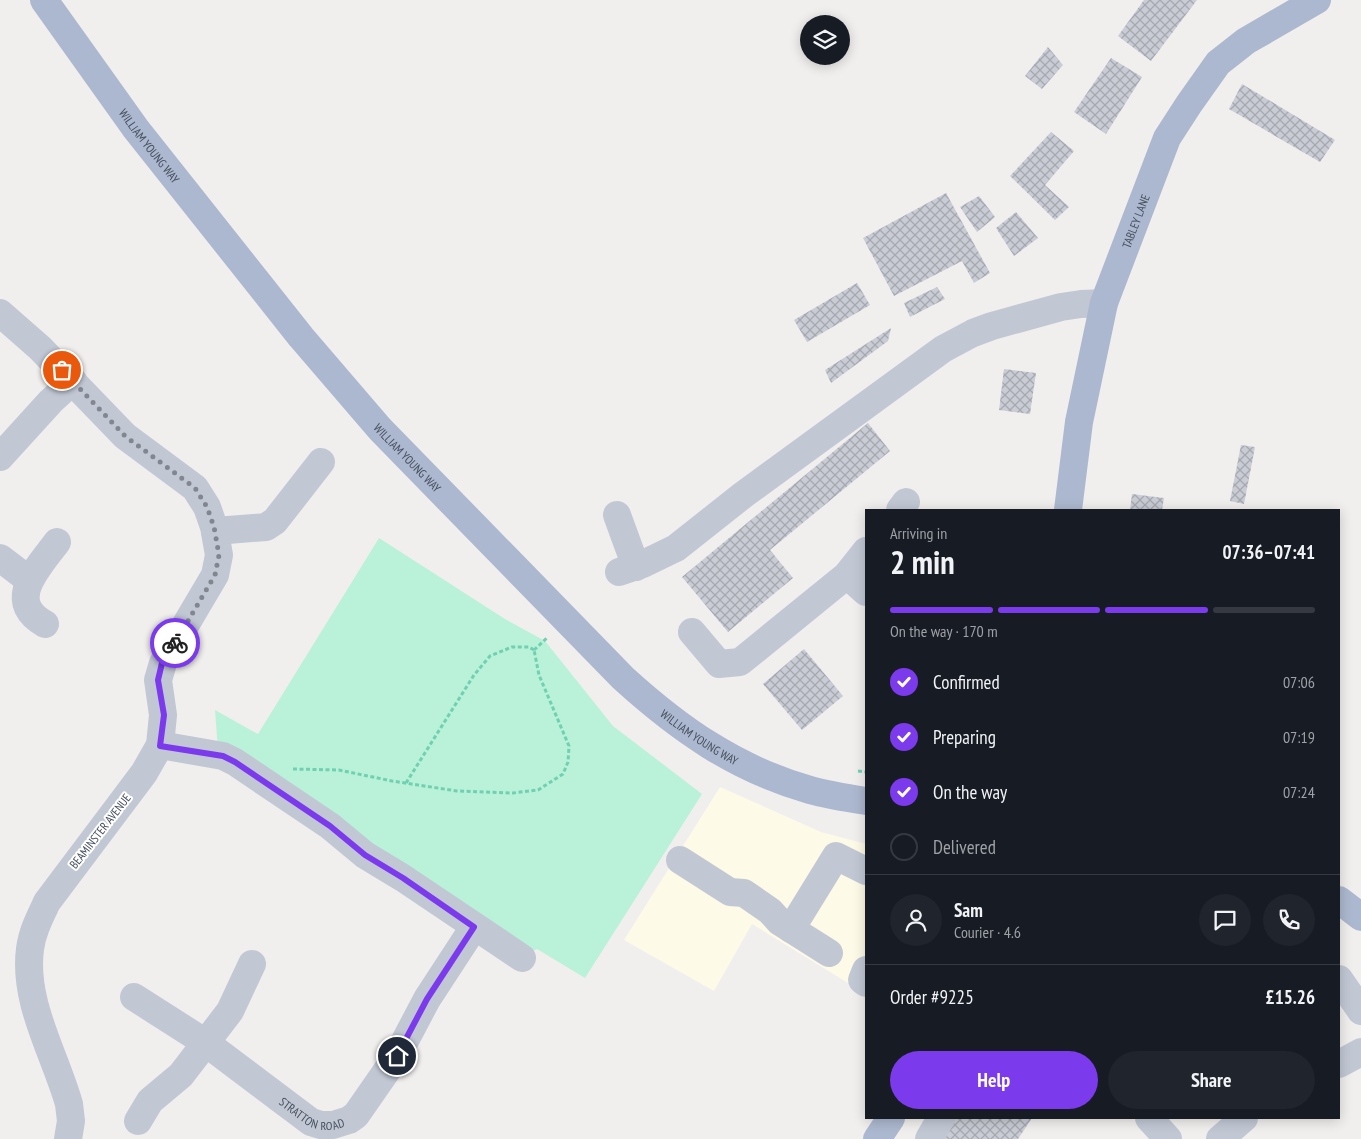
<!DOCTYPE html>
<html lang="en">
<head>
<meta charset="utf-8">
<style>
	:root { --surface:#171b24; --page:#20242c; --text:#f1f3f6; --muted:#9ea1a6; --line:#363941; --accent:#7c3aed }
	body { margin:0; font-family:"PT Sans Narrow",sans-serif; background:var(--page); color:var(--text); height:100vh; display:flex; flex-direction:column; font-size:19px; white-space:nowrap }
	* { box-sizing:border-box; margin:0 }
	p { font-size:16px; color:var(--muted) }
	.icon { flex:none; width:28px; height:28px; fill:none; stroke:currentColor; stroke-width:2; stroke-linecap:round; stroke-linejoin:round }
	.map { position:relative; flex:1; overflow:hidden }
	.panel { position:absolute; left:865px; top:509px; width:475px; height:610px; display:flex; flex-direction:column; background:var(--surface); border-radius:0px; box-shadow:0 2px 12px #0003 }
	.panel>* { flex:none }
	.controls { position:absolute; left:800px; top:15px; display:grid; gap:10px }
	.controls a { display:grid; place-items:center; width:50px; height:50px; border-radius:50%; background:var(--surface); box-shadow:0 2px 12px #0003; font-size:25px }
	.pin { position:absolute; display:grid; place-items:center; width:42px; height:42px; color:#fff; margin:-21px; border:2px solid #fff; border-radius:50%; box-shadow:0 1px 5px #0007 }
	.courier { position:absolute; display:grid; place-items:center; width:50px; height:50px; margin:-25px; border:4px solid #7c3aed; border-radius:50%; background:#fff; color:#222; box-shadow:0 1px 6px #0007 }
	.head em { font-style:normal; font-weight:700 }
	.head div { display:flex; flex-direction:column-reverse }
	.head { display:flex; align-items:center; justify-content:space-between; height:85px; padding:0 25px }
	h1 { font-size:32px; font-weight:700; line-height:38px }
	.bar { display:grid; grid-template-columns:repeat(4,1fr); gap:8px 5px; align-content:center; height:60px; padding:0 25px }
	.bar i { height:6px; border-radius:4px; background:var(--line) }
	.bar .on { background:var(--accent) }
	.bar p { grid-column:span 4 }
	.line { display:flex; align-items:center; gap:12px; padding:0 25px; border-top:1px solid var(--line) }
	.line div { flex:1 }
	.round { display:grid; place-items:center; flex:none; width:52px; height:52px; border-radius:26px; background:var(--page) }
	ol { padding:0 25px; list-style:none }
	li { display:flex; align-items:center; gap:15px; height:55px }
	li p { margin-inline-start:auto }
	li .icon { padding:5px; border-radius:50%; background:var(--accent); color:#fff; stroke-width:4 }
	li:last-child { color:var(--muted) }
	li i { width:28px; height:28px; border:2px solid var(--line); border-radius:50% }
	.cta { display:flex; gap:10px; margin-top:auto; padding:10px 25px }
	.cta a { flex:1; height:58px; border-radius:30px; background:var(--accent); color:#fff; font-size:20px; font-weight:700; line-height:58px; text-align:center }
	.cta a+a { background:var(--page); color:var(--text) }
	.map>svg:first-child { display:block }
	.commercial { fill:#fdfae7 }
	.green { fill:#baf1d9 }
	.building { fill:url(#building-cross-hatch) }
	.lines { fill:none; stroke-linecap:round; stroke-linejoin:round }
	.path { stroke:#70d1b2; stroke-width:3; stroke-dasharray:4 2.5; stroke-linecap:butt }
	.minor { stroke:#c1c8d4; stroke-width:28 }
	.major { stroke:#acb8cf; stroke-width:28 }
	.done { stroke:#818690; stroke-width:5; stroke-dasharray:0 9 }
	.route { stroke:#7c3aed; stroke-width:6 }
	.labels { text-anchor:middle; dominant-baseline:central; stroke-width:4; stroke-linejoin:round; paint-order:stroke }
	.street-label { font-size:12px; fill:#454e5d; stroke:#fff }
</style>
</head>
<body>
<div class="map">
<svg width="1361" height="1139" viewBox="0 0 1361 1139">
	<defs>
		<pattern id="building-cross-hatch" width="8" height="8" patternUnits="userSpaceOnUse" patternTransform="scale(1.25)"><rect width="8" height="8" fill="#caccd5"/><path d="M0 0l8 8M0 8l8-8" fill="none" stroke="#a6a8b0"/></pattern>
	</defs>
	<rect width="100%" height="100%" fill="#f1efee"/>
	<path class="commercial" d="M720 787 821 832 866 844V994L752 924 714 991 624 940Z"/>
	<path class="green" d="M379 538 505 619 545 641 613 726 702 794 585 978 537 949 523 956 218 751 215 710 258 734Z"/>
	<g class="building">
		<path d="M1144 0H1197L1151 61 1118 36Z"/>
		<path d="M1048 47 1063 65 1042 89 1025 76Z"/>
		<path d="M1111 58 1142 77 1106 134 1074 112Z"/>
		<path d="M1242 84 1335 140 1320 162 1229 109Z"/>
		<path d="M1051 132 1074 151 1045 185 1069 207 1055 220 1010 176Z"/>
		<path d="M946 193 990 273 974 283 962 261 894 296 863 238Z"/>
		<path d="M979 196 995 217 977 232 960 207Z"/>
		<path d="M1016 212 1038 238 1014 256 996 228Z"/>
		<path d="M857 283 870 305 807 342 794 320Z"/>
		<path d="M937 287 945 299 910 317 904 303Z"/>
		<path d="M891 328 888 341 831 383 825 370Z"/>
		<path d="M1004 369 1036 373 1030 414 999 410Z"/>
		<path d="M868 423 890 451 770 550 793 578 728 632 682 577Z"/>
		<path d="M1241 445 1255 447 1244 504 1230 501Z"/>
		<path d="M1132 494 1164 498 1162 510H1130Z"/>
		<path d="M804 649 843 696 802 730 763 684Z"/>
		<path d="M952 1118H1032L1018 1139H938Z"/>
	</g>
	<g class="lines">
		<g class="path">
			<path d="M534 650 548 637"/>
			<path d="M293 769 339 770 392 781 457 791 513 793 538 790 563 774 568 762 569 746 539 675 534 650"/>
			<path d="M858 771 866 772"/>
			<path d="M406 783 474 675 490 656 512 647H529L534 650"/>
		</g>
		<g class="minor">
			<path d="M0 313 40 348 125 436 195 488 207 507 214 527 219 555 215 575 163 663 158 680 163 715 160 745 144 773 47 902C40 917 32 932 30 949 23 1003 55 1054 69 1104L71 1121 68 1139"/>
			<path d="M0 457 51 401 73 381"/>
			<path d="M900 510 906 502"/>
			<path d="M617 515 636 567"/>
			<path d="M215 531 266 527 275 521 321 462"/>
			<path d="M0 558 29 580"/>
			<path d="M619 572 643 564 676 548 743 495 943 349 973 333 992 326 1061 307 1081 304 1104 303"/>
			<path d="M847 575 866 592"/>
			<path d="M45 624C4 601 38 568 57 542"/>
			<path d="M692 632 719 664 740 662 847 575 866 551"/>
			<path d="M160 745 223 756 235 762 330 826 365 855 403 878 522 958"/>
			<path d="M680 860 730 892 744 893 770 911 780 922 829 953"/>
			<path d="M791 929 836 856 866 871"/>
			<path d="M866 970 862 980 866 983"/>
			<path d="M1339 979 1361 1011"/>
			<path id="s1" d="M134 997 206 1043 311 1122 321 1125H333L349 1120 356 1115 397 1056 427 999 474 927"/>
			<path d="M1339 1064 1361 1052"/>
			<path d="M1149 1118 1168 1139"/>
			<path d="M138 1121 150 1101 181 1075 230 1011 252 964"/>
			<path d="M929 1139 941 1118"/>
			<path d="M1220 1139 1244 1118"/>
		</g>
		<g class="major">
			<path id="s2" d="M44 0 136 129 301 337 380 429 623 678C679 729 736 769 810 790 828 795 847 798 866 801"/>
			<path id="s3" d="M1068 510 1079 422 1104 303 1167 138 1189 104 1218 63 1246 41 1317 0"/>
			<path d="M1339 900 1361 917"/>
			<path d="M877 1139 891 1118"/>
		</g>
	</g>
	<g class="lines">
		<path class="done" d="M62 370 125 436 195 488 207 507 214 527 219 555 215 575 175 643"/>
		<path class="route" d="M175 643 162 663 158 680 164 715 160 746 223 756 235 762 330 826 365 855 403 878 474 927 427 999 397 1056"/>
	</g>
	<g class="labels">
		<g class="street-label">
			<text stroke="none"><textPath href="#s2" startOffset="180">WILLIAM YOUNG WAY</textPath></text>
			<text stroke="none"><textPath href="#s3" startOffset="298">TABLEY LANE</textPath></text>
			<text stroke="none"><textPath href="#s2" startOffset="585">WILLIAM YOUNG WAY</textPath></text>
			<text stroke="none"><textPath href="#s2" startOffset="990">WILLIAM YOUNG WAY</textPath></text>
			<text transform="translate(100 831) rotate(-52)">BEAMINSTER AVENUE</text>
			<text stroke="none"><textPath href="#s1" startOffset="215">STRATTON ROAD</textPath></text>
		</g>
	</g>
</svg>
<div class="controls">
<a><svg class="icon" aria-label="layers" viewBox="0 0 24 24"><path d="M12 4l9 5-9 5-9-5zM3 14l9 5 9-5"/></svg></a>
</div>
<div class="pin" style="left:62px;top:370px;background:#ea580c"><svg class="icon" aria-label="bag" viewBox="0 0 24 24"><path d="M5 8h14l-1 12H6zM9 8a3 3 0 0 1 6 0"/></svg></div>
<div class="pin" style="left:397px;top:1056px;background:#1f2937"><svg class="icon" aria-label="home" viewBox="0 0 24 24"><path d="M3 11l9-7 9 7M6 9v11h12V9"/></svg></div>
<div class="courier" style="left:175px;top:643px"><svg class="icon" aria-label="bike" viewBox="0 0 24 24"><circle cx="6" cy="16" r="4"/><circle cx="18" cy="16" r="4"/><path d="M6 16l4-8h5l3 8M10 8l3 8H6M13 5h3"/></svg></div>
<section class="panel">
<div class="head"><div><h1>2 min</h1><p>Arriving in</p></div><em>07:36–07:41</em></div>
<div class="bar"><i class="on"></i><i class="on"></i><i class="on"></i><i></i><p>On the way · 170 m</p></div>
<ol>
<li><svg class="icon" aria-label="check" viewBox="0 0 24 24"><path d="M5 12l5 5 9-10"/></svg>Confirmed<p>07:06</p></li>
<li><svg class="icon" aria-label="check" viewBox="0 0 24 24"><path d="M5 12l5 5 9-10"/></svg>Preparing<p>07:19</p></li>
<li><svg class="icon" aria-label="check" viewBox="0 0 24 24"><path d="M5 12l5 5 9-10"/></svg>On the way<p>07:24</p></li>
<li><i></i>Delivered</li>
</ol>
<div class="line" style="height:90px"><a class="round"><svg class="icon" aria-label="person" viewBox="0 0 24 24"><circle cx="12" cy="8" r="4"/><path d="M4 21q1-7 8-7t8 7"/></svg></a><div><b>Sam</b><p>Courier · 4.6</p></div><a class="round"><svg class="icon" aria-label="chat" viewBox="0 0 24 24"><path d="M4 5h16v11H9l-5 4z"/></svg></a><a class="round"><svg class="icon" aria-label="phone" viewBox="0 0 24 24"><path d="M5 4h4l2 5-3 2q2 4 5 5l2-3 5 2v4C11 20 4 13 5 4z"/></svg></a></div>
<div class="line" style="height:65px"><div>Order #9225</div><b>£15.26</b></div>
<div class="cta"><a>Help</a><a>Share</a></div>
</section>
</div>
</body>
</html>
